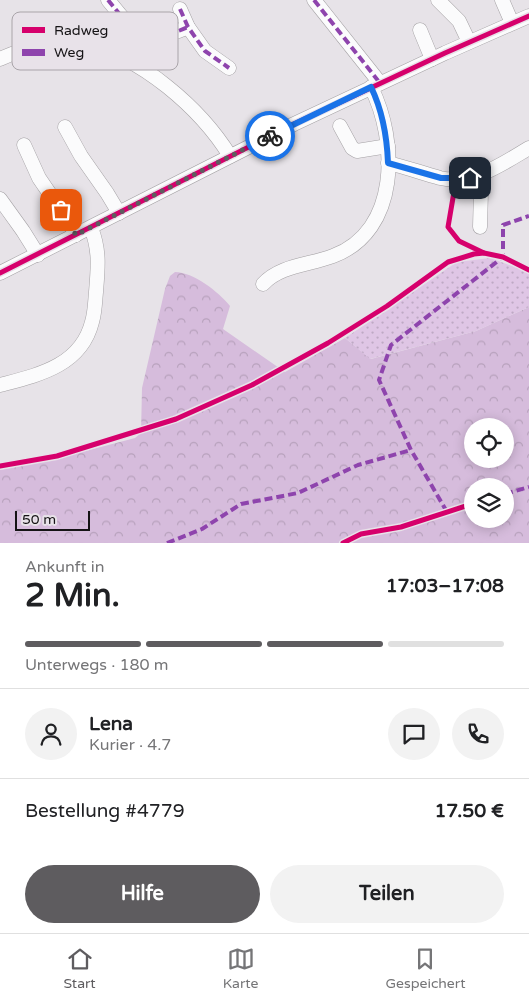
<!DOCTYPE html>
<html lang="de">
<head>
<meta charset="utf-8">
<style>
	:root { --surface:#fff; --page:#f2f2f2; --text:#202124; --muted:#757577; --line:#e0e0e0; --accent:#5e5c5f }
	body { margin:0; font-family:"Varela Round",sans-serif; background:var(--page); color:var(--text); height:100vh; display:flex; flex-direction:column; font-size:19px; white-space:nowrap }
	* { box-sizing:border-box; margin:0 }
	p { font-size:16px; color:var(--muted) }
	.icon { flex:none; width:28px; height:28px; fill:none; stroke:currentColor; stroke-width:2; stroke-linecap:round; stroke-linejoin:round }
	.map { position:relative; height:543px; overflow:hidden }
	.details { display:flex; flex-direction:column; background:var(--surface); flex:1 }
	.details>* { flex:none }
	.tools { position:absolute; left:464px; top:418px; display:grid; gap:10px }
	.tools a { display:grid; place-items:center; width:50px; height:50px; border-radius:50%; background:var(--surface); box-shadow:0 2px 12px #0003; font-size:25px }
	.scale { position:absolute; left:15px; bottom:12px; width:75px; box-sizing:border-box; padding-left:5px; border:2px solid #151315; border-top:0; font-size:14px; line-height:18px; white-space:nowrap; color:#151315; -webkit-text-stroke:4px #e8e2e9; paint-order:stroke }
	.pin { position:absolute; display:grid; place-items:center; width:42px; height:42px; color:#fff; margin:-21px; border-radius:10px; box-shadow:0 2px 8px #0006 }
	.courier { position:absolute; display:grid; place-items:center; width:50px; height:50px; margin:-25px; border:4px solid #1a73e8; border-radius:50%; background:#fff; color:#222; box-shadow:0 1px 6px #0007 }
	.headline em { font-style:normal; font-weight:800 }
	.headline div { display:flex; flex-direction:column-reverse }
	.headline { display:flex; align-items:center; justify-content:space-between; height:85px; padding:0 25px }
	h1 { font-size:32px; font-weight:800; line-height:38px }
	.bar { display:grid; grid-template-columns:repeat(4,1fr); gap:8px 5px; align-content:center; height:60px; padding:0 25px }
	.bar i { height:6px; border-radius:4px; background:var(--line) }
	.bar .selected { background:var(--accent) }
	.bar p { grid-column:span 4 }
	.line { display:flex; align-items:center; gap:12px; padding:0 25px; border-top:1px solid var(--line) }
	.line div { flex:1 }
	.round { display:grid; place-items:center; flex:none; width:52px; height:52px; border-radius:26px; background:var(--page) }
	.cta { display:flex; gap:10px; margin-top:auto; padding:10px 25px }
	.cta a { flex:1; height:58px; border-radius:30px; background:var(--accent); color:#fff; font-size:20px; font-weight:800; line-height:58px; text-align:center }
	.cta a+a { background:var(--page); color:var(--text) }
	.tab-bar { display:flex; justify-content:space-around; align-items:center; height:70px; border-top:1px solid var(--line); background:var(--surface); font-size:14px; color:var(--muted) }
	.tab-bar a { display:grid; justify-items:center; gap:2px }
	.tab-bar .selected { color:var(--accent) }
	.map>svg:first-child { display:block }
	.forest { fill:url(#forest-crowns); fill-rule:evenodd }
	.park { fill:url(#park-dots) }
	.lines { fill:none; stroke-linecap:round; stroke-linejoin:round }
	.minor-casing { stroke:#a4a1a4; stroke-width:15 }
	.minor { stroke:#fbfbfc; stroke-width:14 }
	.quiet { stroke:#8e44ad; stroke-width:4; stroke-dasharray:8 4; stroke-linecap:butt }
	.cycleway-casing { stroke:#e8e2e9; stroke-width:8 }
	.cycleway { stroke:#d6006c; stroke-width:5 }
	.done { stroke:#5e5c5f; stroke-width:5; stroke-dasharray:0 9 }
	.route { stroke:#1a73e8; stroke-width:6 }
	.key { fill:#e8e2e9; stroke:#a9a4a9; stroke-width:1 }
	.key-label { font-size:14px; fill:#151315 }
</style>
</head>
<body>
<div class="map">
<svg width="529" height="543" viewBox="0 0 529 543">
	<defs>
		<pattern id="forest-crowns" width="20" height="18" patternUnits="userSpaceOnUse" patternTransform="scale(1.25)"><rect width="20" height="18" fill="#d6bcdc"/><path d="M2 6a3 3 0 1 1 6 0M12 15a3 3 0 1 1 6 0" fill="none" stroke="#b7a1bc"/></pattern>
		<pattern id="park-dots" width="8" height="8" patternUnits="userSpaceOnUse" patternTransform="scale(1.25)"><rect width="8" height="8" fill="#dfc6e5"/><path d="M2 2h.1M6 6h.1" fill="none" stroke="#bea9c4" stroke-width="1.8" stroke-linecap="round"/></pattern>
	</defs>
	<rect width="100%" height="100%" fill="#e7e3e8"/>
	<path class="forest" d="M175 272C193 272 219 292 230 306L223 329 285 372 345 338 371 359 476 331 529 307V543H0V470L78 453 135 438 141 433 142 388 165 289 170 276ZM472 426H505V459H472ZM472 486H505V519H472Z"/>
	<path class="park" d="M490 258 529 272V307L476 331 370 359 345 338 457 262Z"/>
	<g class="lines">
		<defs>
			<g id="minor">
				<path d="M108 0 145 45"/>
				<path d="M314 0 380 83"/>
				<path d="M438 0 459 21 469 42"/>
				<path d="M502 0 512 23"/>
				<path d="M180 9 188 27 205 51 229 68"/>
				<path d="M420 30 432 59"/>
				<path d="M0 59C26 47 57 40 85 45 140 55 201 109 230 156"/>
				<path d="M129 62C145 41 165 37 188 27"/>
				<path d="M340 126 352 148 357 151 388 146"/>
				<path d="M65 127 81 156 107 193 119 213"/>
				<path d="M24 145 39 178 69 222 76 235"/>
				<path d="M388 163C405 167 422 173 440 178 473 185 502 164 529 148"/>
				<path d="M476 176 481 191 480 227"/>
				<path d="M0 199 23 231 38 255"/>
				<path d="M0 273 294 124 445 53 529 16"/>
				<path d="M263 284C280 265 310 265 333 256 400 231 398 141 371 87"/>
				<path d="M0 385C38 375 81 366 92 322 95 312 95 302 96 292 98 268 100 250 91 228"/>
			</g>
		</defs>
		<use href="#minor" class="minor-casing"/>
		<use href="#minor" class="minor"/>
		<g class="quiet">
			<path d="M108 0 145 45"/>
			<path d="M314 0 380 83"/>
			<path d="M180 9 188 27 205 51 229 68"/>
			<path d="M129 62C145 41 165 37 188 27"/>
			<path d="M505 494 529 487"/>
			<path d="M447 512 411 450 379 380 391 345 503 257V225L529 216"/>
			<path d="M167 543 202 529 241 504 298 493 358 465 411 450"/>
		</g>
		<defs>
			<g id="cycleway">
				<path d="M455 178V186L448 227 459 241 484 253 503 257 529 270"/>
				<path d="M0 273 294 124 445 53 529 16"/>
				<path d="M0 466 57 456 176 419 252 385 328 343 387 306 448 262 474 254 484 253"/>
				<path d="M343 543 361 534 401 527 472 504"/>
			</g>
		</defs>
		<use href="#cycleway" class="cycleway-casing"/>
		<use href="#cycleway" class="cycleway"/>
	</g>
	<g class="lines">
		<path class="done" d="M61 210 76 235 270 136"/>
		<path class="route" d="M270 136 371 87C383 112 387 136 388 163L441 178H470"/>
	</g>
	<rect x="12" y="12" width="166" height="58" rx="8" class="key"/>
	<rect x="22" y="27" width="23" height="6" fill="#d6006c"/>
	<rect x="22" y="49" width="23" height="7" fill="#8e44ad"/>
	<g class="key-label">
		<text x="54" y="35">Radweg</text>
		<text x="54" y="57">Weg</text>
	</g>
</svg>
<div class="tools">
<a><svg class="icon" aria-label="locate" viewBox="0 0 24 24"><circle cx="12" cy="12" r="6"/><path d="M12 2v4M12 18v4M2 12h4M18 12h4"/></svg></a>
<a><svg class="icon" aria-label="layers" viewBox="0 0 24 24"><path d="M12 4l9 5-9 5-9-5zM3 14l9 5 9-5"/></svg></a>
</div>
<div class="scale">50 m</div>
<div class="pin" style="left:61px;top:210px;background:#ea580c"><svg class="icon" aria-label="bag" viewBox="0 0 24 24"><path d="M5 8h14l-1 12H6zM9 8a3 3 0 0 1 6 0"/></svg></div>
<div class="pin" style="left:470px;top:178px;background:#1f2937"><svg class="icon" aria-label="home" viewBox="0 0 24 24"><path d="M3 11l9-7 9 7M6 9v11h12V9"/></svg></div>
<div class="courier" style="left:270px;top:136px"><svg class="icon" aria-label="bike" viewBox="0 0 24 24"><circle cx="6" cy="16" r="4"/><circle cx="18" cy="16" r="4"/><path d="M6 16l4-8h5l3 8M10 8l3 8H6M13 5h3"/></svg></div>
</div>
<section class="details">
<div class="headline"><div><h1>2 Min.</h1><p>Ankunft in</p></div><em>17:03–17:08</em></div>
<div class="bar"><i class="selected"></i><i class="selected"></i><i class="selected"></i><i></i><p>Unterwegs · 180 m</p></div>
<div class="line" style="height:90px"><a class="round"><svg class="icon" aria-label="person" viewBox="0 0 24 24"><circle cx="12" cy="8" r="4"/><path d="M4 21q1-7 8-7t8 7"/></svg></a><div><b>Lena</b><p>Kurier · 4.7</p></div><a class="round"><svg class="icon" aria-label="chat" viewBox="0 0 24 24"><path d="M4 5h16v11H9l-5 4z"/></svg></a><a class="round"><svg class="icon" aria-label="phone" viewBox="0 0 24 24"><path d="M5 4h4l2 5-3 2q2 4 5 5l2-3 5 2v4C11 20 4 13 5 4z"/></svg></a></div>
<div class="line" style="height:65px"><div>Bestellung #4779</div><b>17.50 €</b></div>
<div class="cta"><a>Hilfe</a><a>Teilen</a></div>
</section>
<nav class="tab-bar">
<a class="selected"><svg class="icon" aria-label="home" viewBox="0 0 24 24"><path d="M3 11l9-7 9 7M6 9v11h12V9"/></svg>Start</a>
<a><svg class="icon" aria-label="map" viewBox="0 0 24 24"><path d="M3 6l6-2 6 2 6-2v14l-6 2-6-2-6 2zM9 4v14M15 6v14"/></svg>Karte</a>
<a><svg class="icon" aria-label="saved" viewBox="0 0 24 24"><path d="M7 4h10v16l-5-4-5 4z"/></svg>Gespeichert</a>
</nav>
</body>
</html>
